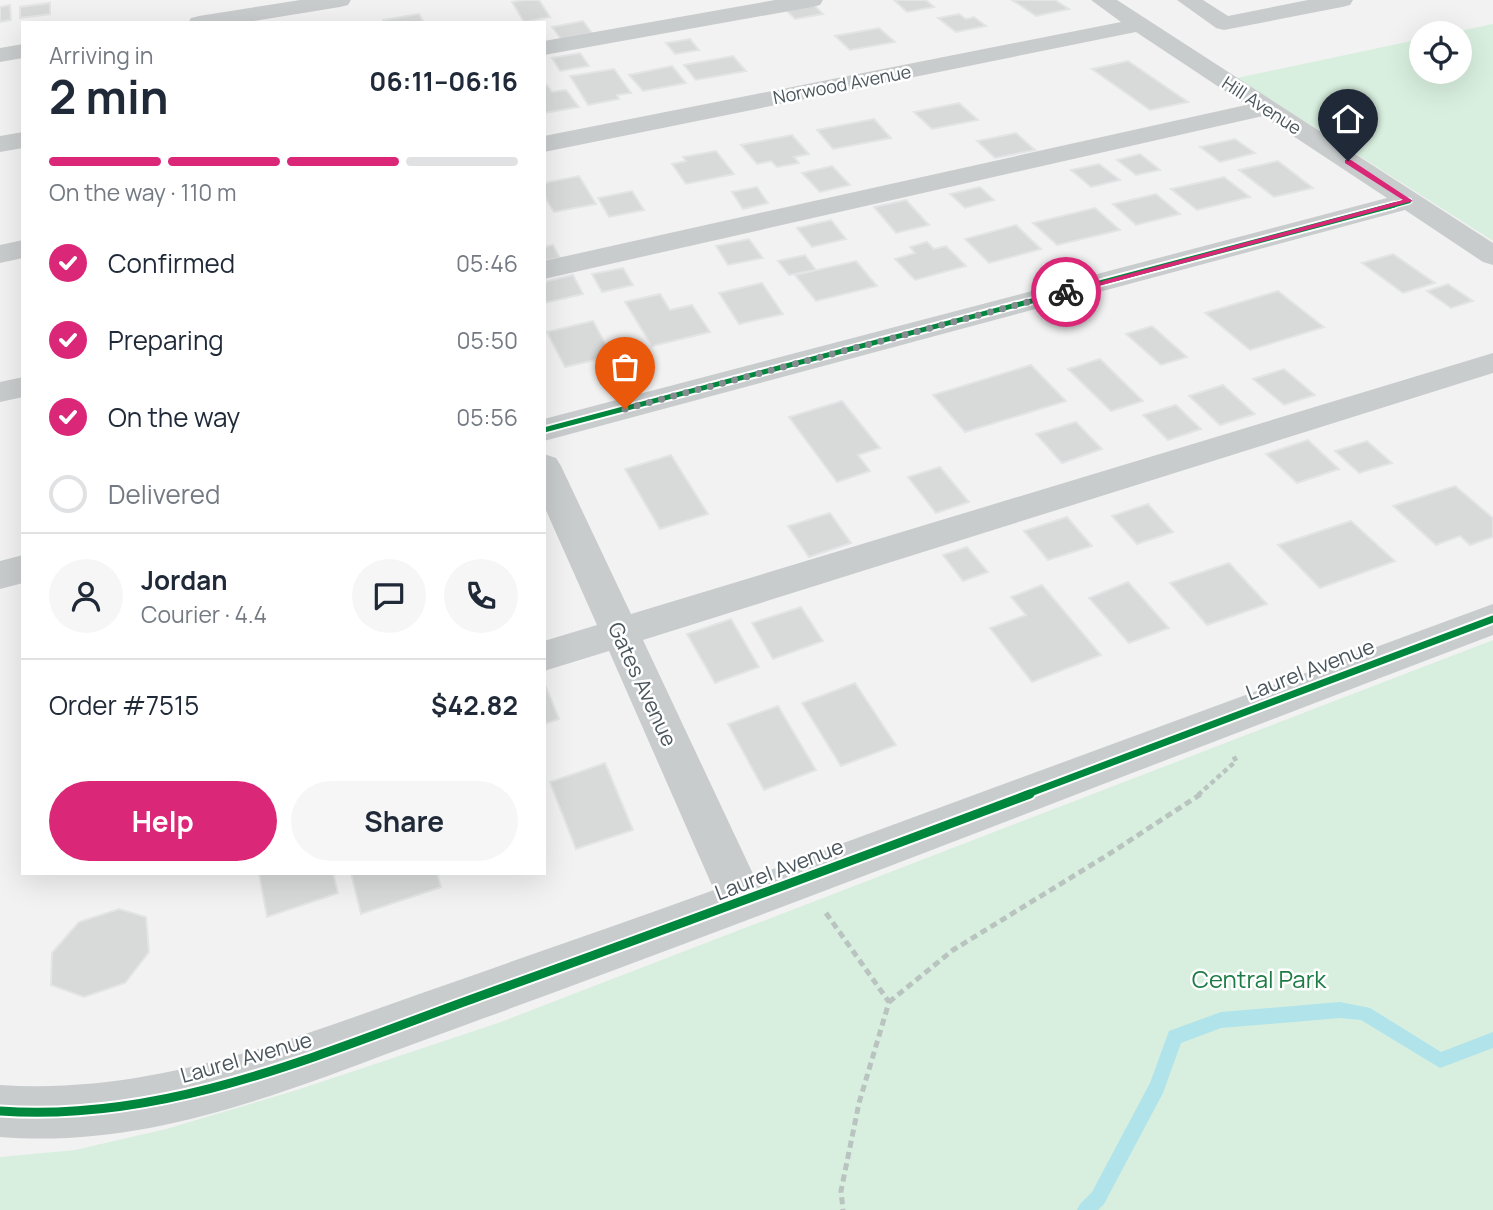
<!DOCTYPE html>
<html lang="en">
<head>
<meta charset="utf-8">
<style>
	:root { --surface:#fff; --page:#f6f6f7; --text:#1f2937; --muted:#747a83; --line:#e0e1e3; --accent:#db2777 }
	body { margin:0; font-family:Manrope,sans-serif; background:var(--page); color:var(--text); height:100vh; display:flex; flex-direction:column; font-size:26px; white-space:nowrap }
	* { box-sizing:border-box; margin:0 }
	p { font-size:23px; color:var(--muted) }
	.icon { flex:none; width:38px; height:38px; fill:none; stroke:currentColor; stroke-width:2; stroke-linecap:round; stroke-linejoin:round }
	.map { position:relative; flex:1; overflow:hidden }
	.sheet { position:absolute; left:21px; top:21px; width:525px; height:854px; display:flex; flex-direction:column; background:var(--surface); border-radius:0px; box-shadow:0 7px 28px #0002 }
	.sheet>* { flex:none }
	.fabs { position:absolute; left:1409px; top:21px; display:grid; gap:14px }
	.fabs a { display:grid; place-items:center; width:63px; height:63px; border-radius:50%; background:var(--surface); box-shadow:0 7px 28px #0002; font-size:35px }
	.pin { position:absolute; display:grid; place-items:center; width:60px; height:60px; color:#fff; margin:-72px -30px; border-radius:50% 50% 50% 0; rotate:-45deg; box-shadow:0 0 7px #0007 }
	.pin .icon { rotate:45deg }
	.courier { position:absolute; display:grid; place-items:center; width:70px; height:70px; margin:-35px; border:5px solid #db2777; border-radius:50%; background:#fff; color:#222; box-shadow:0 2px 9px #0007 }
	.summary em { font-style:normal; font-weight:700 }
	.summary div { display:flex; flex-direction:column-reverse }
	.summary { display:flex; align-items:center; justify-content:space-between; height:119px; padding:0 28px }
	h1 { font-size:46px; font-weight:700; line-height:52px }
	.bar { display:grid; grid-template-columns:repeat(4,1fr); gap:10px 7px; align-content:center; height:84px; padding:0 28px }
	.bar i { height:9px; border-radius:5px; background:var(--line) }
	.bar .active { background:var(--accent) }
	.bar p { grid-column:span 4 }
	.line { display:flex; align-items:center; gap:18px; padding:0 28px; border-top:2px solid var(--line) }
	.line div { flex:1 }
	.round { display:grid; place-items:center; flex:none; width:74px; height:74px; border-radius:37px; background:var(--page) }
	ol { padding:0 28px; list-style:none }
	li { display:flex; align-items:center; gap:21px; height:77px }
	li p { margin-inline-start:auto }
	li .icon { padding:7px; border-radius:50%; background:var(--accent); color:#fff; stroke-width:4 }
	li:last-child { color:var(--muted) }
	li i { width:38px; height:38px; border:4px solid var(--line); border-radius:50% }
	.button { display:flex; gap:14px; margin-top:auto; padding:14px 28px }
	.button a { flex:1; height:80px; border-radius:42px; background:var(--accent); color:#fff; font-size:28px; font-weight:700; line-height:80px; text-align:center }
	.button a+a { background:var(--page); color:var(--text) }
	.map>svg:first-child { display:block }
	.green { fill:#d8efdf }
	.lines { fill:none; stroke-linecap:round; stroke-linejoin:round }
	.stream { fill:#b0e3ea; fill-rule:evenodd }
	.building { fill:#d8dada; stroke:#e3e4e5; stroke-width:2 }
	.path-far1 { stroke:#b9c3bf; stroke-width:4.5; stroke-dasharray:5 3.5; stroke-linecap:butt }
	.path { stroke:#b9c3bf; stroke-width:5; stroke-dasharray:7 4.5; stroke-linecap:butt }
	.minor { fill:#c9cccd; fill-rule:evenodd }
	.cycleway-far3-casing { stroke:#fff; stroke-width:7 }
	.cycleway-far2-casing { stroke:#fff; stroke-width:9 }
	.cycleway-far1-casing { stroke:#fff; stroke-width:11 }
	.cycleway-casing { stroke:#fff; stroke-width:13 }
	.cycleway-far3 { stroke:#00873e; stroke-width:4.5 }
	.cycleway-far2 { stroke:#00873e; stroke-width:5 }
	.cycleway-far1 { stroke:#00873e; stroke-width:7 }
	.cycleway { stroke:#00873e; stroke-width:9 }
	.route { fill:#db2777 }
	.done { stroke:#858d91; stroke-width:7; stroke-dasharray:0 12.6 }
	.labels { text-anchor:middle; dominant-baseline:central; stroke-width:5; stroke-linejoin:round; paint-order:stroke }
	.far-street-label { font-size:18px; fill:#4a565d; stroke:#fff }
	.street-label { font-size:21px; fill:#4a565d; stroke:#fff }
	.near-park-label { font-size:24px; fill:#1d7c45; stroke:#fff }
</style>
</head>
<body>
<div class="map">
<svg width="1493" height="1210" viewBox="0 0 1493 1210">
	<rect width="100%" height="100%" fill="#f2f2f2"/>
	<g class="green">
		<path d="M1493 24V241L1237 78 1421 39V72H1460V33H1450Z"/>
		<path d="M1493 640V1210H0V1157L75 1150 166 1129 297 1090 498 1023Z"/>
	</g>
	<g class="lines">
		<path class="stream" d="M1340 1002 1370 1008 1441 1052 1493 1032V1048L1440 1068 1361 1020 1340 1018 1221 1028 1181 1043 1163 1093 1104 1204 1098 1210H1077L1080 1204 1092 1192 1150 1083 1169 1031 1221 1012Z"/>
	</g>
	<g class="building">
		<path d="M525 0H539L550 17 524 22 512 2Z"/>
		<path d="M894 0H926L934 7 907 12Z"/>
		<path d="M1012 0H1055L1069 9 1036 16Z"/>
		<path d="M50 3V14L20 18V7Z"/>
		<path d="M10 5 11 20 0 22V7Z"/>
		<path d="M814 5 823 14 795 19 786 10Z"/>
		<path d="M419 14 424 23H384L383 20Z"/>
		<path d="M959 14 966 19 974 17 986 26 956 32 938 18Z"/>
		<path d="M583 21 592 33 561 39 552 27Z"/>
		<path d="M879 28 895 42 850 50 835 36Z"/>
		<path d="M690 39 699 50 675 54 666 43Z"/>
		<path d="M580 53 589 66 560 71 552 58Z"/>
		<path d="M733 56 746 71 696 80 684 65Z"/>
		<path d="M1128 61 1188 102 1150 110 1092 69Z"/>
		<path d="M672 66 686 83 643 91 629 75Z"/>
		<path d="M614 69 631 93 617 95 619 99 588 105 570 76Z"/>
		<path d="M547 85 552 92 566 90 579 107 544 113V86Z"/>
		<path d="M959 103 978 120 932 129 914 112Z"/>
		<path d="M874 119 891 138 833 149 817 130Z"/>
		<path d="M1016 133 1035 150 995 158 977 141Z"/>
		<path d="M792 135 809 154 794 157 799 163 777 167 771 161 757 164 741 145Z"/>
		<path d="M1235 139 1255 153 1220 162 1200 147Z"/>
		<path d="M716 151 734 174 686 184 672 164 686 161 683 157Z"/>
		<path d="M1140 154 1160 170 1136 175 1117 160Z"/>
		<path d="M1278 161 1313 188 1274 197 1239 170Z"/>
		<path d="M1099 164 1120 180 1091 187 1071 170Z"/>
		<path d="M832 166 850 185 820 192 802 173Z"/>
		<path d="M579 176 596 204 554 212 544 196V183Z"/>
		<path d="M1224 177 1250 197 1197 210 1171 189Z"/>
		<path d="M757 187 768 203 743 209 732 192Z"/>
		<path d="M980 187 994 200 965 208 950 194Z"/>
		<path d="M632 191 644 210 609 217 598 198Z"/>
		<path d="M1156 194 1180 214 1136 225 1113 204Z"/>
		<path d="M906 200 929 225 896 233 874 207Z"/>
		<path d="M1095 208 1120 230 1057 245 1033 223Z"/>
		<path d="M831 220 846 239 812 247 797 228Z"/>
		<path d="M1016 225 1041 249 989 263 965 239Z"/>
		<path d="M749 239 763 258 728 265 716 246Z"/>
		<path d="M927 242 934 249 946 246 966 266 915 280 895 259 915 253 910 247Z"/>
		<path d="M553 245 560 258 544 261V247Z"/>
		<path d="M1393 254 1435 283 1403 293 1362 263Z"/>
		<path d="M805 255 816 270 789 275 778 261Z"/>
		<path d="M856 261 877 286 816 301 795 275Z"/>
		<path d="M623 268 633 285 602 292 592 274Z"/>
		<path d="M573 275 583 294 544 303V282Z"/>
		<path d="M762 283 783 314 739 324 719 293Z"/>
		<path d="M1448 284 1473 301 1451 308 1427 291Z"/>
		<path d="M1278 291 1324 327 1250 350 1205 313Z"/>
		<path d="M660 294 670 310 692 305 710 332 652 346 625 302Z"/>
		<path d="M593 321 612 356 565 367 547 332Z"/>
		<path d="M1152 326 1187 357 1161 365 1126 334Z"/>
		<path d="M1100 359 1143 401 1111 411 1068 369Z"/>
		<path d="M1031 365 1066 401 965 432 933 395Z"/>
		<path d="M1284 369 1315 395 1284 405 1253 379Z"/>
		<path d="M1223 385 1255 414 1220 425 1189 396Z"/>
		<path d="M842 401 880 448 858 455 870 471 837 482 789 417Z"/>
		<path d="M1176 405 1201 429 1168 440 1143 415Z"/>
		<path d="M1076 422 1102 449 1062 463 1036 434Z"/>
		<path d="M1308 440 1339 469 1297 483 1266 454Z"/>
		<path d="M1367 441 1392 463 1359 473 1335 451Z"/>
		<path d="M671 455 708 514 660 529 625 469Z"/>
		<path d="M940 467 969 502 936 513 908 477Z"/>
		<path d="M1455 486 1493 518V537L1470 545 1460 536 1436 545 1393 506Z"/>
		<path d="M1148 504 1173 532 1137 544 1112 516Z"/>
		<path d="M830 513 851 543 809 557 788 526Z"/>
		<path d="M1067 517 1092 546 1048 560 1024 531Z"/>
		<path d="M1351 521 1395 561 1320 588 1278 545Z"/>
		<path d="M967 547 988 572 963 581 943 555Z"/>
		<path d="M1229 563 1267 604 1207 625 1170 583Z"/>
		<path d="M1128 582 1169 628 1129 643 1089 598Z"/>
		<path d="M1042 585 1101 655 1032 682 990 628 1026 615 1011 597Z"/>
		<path d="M801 607 823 641 773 659 752 623Z"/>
		<path d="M731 619 759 667 715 683 687 634Z"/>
		<path d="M544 682 559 719 544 724Z"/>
		<path d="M855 683 896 745 841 766 802 703Z"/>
		<path d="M778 706 816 770 764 790 728 724Z"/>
		<path d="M605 763 633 830 576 849 550 782Z"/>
		<path d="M259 873H333L338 893 267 917Z"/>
		<path d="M351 873H437L441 887 361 914Z"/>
		<path d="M119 909 146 917 149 952 125 983 84 997 51 985 52 953 79 922Z"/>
	</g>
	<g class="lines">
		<path class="path-far1" d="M1198 795 1236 761 1233 755"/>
		<g class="path">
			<path d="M826 913 889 1002 859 1103 841 1191 843 1210"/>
			<path d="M889 1002 953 950 1106 856 1201 794"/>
		</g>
		<g class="minor">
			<path d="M300 0H351L348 5 340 7 241 23H188L191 18 199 16Z"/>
			<path d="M775 0H823L820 5 812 7 544 55V41Z"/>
			<path d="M1091 0H1117L1493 243V265L1483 262 1405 210 544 441V419L1387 198 1263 116 544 279V261L1246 105 1136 32 544 152V136L1121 22Z"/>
			<path d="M1177 0H1203L1228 16 1308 0H1353L1350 5 1342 7 1224 30 1216 28Z"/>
			<path d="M23 44V58L0 62V48Z"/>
			<path d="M23 132V148L0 152V136Z"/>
			<path d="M23 240V258L0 263V245Z"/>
			<path d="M1493 353V373L643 640 754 876 1493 604V635C1198 747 904 862 609 972 540 998 470 1023 400 1049 269 1098 142 1148 0 1137V1085C150 1095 286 1041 425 992 521 958 618 925 714 890L609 651 544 671V641L597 625 544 506V454L556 458 561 466 631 614Z"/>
			<path d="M23 377V397L0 402V382Z"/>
			<path d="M23 555V583L0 589V561Z"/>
		</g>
		<defs>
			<path id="cycleway-far3" d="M1387 207 1409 201"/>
			<path id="cycleway-far2" d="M544 430 1394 205"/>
			<path id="cycleway-far1" d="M1025 795 1493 619"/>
			<path id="cycleway" d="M0 1111C169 1123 327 1051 483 995 666 930 848 862 1030 794"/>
		</defs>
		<use href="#cycleway-far3" class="cycleway-far3-casing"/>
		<use href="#cycleway-far2" class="cycleway-far2-casing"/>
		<use href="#cycleway-far1" class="cycleway-far1-casing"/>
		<use href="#cycleway" class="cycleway-casing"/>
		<use href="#cycleway-far3" class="cycleway-far3"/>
		<use href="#cycleway-far2" class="cycleway-far2"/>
		<use href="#cycleway-far1" class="cycleway-far1"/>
		<use href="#cycleway" class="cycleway"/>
	</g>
	<path class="route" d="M1345 160H1351L1413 201 1069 294 1062 292 1403 200 1345 163Z"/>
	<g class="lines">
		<path class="done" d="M625 409 1066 292"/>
	</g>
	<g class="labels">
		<g class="far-street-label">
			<text transform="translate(842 84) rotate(-11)">Norwood Avenue</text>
			<text transform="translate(1262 105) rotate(33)">Hill Avenue</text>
		</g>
		<g class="street-label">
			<text transform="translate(1310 669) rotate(-21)">Laurel Avenue</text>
			<text transform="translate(643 684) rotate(65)">Gates Avenue</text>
			<text transform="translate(779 869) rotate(-21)">Laurel Avenue</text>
			<text transform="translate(246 1057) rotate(-16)">Laurel Avenue</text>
		</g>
		<g class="near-park-label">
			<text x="1259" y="978">Central Park</text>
		</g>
	</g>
</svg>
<div class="fabs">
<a><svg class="icon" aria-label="locate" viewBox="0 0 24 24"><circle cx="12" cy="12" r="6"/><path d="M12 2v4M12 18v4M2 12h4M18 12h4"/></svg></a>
</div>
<div class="pin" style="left:625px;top:409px;background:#ea580c"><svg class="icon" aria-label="bag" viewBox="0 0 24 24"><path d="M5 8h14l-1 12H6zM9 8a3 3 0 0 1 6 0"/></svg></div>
<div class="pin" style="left:1348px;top:161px;background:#1f2937"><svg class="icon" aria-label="home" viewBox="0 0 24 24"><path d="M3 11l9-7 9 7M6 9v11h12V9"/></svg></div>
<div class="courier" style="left:1066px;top:292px"><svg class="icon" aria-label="bike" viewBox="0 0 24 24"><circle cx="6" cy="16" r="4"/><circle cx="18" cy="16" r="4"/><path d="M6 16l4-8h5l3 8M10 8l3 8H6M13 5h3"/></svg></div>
<section class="sheet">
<div class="summary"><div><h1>2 min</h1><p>Arriving in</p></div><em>06:11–06:16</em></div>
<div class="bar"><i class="active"></i><i class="active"></i><i class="active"></i><i></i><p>On the way · 110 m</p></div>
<ol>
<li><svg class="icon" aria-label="check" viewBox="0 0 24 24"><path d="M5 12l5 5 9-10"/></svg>Confirmed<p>05:46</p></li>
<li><svg class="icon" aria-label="check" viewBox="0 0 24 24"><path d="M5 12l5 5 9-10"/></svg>Preparing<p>05:50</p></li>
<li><svg class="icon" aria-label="check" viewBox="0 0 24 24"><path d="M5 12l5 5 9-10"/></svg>On the way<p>05:56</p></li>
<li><i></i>Delivered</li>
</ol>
<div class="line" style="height:126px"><a class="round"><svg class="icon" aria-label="person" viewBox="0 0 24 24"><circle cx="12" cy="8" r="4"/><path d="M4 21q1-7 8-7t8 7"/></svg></a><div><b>Jordan</b><p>Courier · 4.4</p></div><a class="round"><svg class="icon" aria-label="chat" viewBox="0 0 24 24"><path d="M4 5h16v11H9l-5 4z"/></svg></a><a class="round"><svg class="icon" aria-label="phone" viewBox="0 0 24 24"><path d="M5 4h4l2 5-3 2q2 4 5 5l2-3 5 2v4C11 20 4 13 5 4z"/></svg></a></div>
<div class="line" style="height:91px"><div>Order #7515</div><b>$42.82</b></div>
<div class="button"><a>Help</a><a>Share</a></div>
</section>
</div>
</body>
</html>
